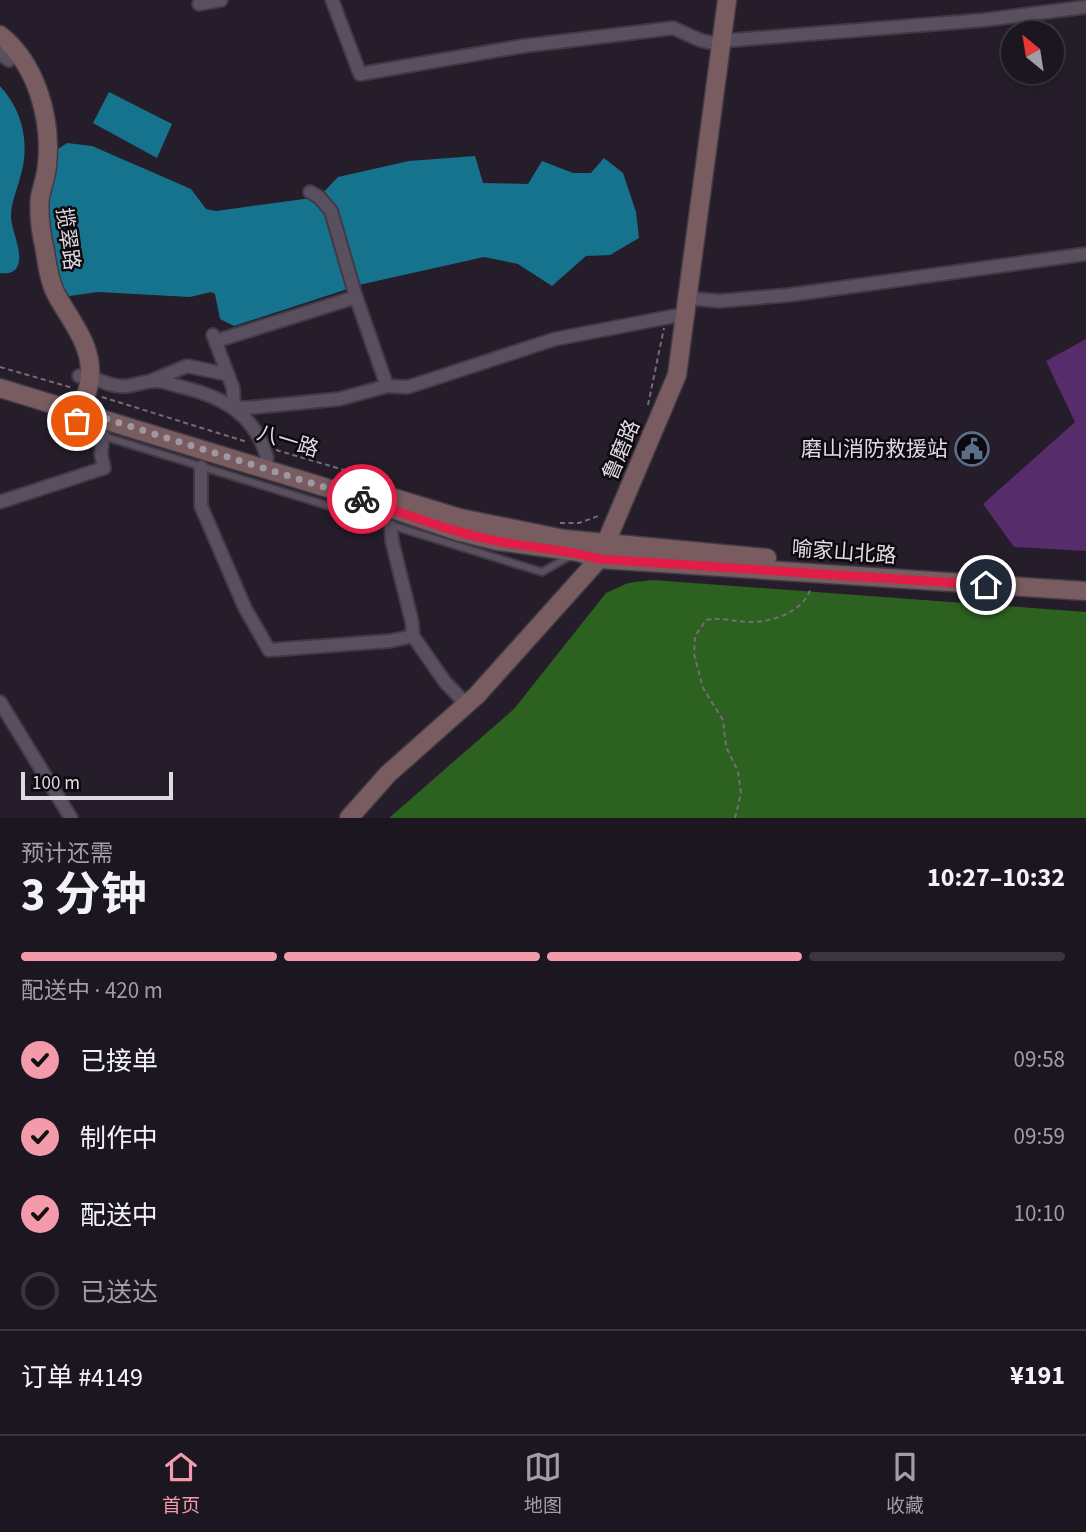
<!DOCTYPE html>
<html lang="zh">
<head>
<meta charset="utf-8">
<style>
	:root { --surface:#1c1620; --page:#251f29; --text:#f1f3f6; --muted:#a09fa5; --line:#3a353e; --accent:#f39aab }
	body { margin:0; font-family:"Source Sans 3","Noto Sans SC",sans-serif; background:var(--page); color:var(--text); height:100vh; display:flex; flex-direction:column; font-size:26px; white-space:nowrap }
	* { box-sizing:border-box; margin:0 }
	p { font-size:23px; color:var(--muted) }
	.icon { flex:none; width:38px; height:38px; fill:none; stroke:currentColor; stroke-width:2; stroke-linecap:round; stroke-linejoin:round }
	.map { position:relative; height:818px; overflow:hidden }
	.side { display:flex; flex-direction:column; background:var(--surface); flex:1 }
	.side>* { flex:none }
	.needle { width:46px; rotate:330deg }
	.fabs { position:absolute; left:1001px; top:21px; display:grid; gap:14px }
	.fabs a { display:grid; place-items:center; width:63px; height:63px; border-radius:50%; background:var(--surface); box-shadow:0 4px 10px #0003,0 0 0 2px var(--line); font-size:35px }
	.scale { position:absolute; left:21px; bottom:18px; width:152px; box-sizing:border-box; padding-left:7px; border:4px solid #e0dae3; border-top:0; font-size:19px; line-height:24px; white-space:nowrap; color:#e0dae3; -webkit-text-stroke:5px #0d090f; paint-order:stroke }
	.pin { position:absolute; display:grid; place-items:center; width:60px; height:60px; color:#fff; margin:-30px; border:4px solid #fff; border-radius:50%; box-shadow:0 2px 7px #0007 }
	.courier { position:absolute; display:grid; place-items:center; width:70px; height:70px; margin:-35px; border:5px solid #e11d48; border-radius:50%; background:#fff; color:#222; box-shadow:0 2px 9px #0007 }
	.headline em { font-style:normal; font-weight:700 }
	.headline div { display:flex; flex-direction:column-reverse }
	.headline { display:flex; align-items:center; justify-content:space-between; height:119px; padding:0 21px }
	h1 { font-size:46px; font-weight:700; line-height:52px }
	.bar { display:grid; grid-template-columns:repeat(4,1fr); gap:10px 7px; align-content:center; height:84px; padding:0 21px }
	.bar i { height:9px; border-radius:5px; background:var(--line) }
	.bar .selected { background:var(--accent) }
	.bar p { grid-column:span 4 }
	.line { display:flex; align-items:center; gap:18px; padding:0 21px; border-top:2px solid var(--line) }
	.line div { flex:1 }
	ol { padding:0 21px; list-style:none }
	li { display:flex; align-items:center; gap:21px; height:77px }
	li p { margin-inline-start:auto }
	li .icon { padding:7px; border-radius:50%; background:var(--accent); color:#111; stroke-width:4 }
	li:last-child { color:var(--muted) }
	li i { width:38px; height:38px; border:4px solid var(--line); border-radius:50% }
	.dock { display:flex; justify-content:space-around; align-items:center; height:98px; border-top:2px solid var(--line); background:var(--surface); font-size:19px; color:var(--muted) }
	.dock a { display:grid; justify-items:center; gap:4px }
	.dock .selected { color:var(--accent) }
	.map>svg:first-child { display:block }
	.forest { fill:#2d6120 }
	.water { fill:#16738d }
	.building { fill:#572c6b }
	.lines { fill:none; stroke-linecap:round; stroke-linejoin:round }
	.lane-casing { stroke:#413a45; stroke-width:10 }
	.street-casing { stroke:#413a45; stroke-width:16 }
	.secondary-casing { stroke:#413a45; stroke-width:21 }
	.path { stroke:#746c78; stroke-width:2; stroke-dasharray:5 3.5; stroke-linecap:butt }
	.lane { stroke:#594f5f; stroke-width:6 }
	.street { stroke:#594f5f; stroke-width:12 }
	.secondary { stroke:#795c5f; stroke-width:18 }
	.done { stroke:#9f98a3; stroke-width:7; stroke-dasharray:0 12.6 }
	.route { stroke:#e11d48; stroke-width:9 }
	.labels { text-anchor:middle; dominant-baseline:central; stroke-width:5; stroke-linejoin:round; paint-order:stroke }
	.street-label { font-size:21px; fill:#e0dae3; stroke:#0d090f }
	.poi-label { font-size:21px; fill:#e0dae3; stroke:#0d090f; text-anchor:end }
</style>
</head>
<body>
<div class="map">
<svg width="1086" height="818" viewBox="0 0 1086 818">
	<rect width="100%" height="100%" fill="#261d2b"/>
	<path class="forest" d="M652 580 1086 612V818H389L514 709 606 593 628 583Z"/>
	<g class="water">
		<path d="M0 86C24 112 30 146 20 178 17 190 11 203 11 216 11 230 23 251 18 265 15 273 8 274 0 273Z"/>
		<path d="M109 92 172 124 157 158 93 123Z"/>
		<path d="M67 143 92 146 191 189 206 209 216 211 319 197 338 177 409 161 475 156 483 183 528 184 542 161 573 173H591L604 158 623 173 636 212 639 238 610 255 586 256 552 286 518 264 484 257 363 284 234 326 220 319 215 294 211 292 190 297 98 292 69 296 58 277 46 213 55 155 58 149Z"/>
	</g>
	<path class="building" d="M1086 339V551L1014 547 983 504 1075 422 1046 361Z"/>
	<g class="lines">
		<defs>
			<path id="lane" d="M103 436 542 572 570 556"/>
			<g id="street">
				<path d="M332 0 360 74 523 46 673 28 700 40 721 45"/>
				<path d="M199 4 221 0"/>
				<path d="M721 41 984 20 1086 7"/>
				<path d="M0 54 9 60 18 52"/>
				<path d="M310 192 319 197 331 211 356 297"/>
				<path d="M687 298 719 301 789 295 1086 254"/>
				<path d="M213 335 233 388 234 407 246 408 339 399 387 386 408 387 555 339 685 314"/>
				<path d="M216 341 356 297 387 386"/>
				<path d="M79 376C94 375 104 385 119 386 133 388 144 380 156 381 165 381 173 385 182 387 223 397 256 415 267 458"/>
				<path d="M153 380 187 366 226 374"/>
				<path d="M201 467V506L245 608 269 650 390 641 413 636 445 682 467 705"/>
				<path d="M0 502 104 468 101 454 103 436 75 426 81 411"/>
				<path d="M391 527 392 541 412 622 413 636"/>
				<path d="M0 702 71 818"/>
			</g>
			<g id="secondary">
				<path d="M0 35C37 64 52 120 47 166 46 177 42 187 40 197 38 215 41 233 45 251 47 264 49 280 55 292 68 318 92 343 90 375 90 388 84 399 81 411"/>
				<path d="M0 388 360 498 457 531 497 541 578 552 599 559 1086 591"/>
				<path d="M388 496 460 518 564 539 767 558"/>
				<path d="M349 818 388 774 477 695 599 559 677 375 727 0"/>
			</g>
		</defs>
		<use href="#lane" class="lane-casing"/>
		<use href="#street" class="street-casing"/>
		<use href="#secondary" class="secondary-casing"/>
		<g class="path">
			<path d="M0 367 73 388"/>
			<path d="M102 397 247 442"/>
			<path d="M648 405 664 328"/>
			<path d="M276 450 385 482"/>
			<path d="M560 523H579L601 515"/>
			<path d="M735 818 741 793 738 771 726 747 723 720 703 688 694 654 695 636 706 620C723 617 735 622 751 622 774 622 805 611 811 587"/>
		</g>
		<use href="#lane" class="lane"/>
		<use href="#street" class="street"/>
		<use href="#secondary" class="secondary"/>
	</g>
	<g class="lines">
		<path class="done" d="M77 421 81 411 362 499"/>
		<path class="route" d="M362 499C406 514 451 532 497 541 531 548 566 549 599 559L986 585"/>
	</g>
	<defs>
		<symbol id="civic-ring" viewBox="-11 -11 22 22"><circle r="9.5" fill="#0d090f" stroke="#5c6f8a" stroke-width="1.5"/><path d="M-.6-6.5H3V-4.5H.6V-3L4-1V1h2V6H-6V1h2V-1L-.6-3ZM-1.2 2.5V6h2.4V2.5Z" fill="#5c6f8a"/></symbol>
	</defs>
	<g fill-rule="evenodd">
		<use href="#civic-ring" x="953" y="430" width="38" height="38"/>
	</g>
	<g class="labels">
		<g class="street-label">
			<text transform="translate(68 239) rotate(82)">揽翠路</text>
			<text transform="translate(288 441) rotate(17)">八一路</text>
			<text transform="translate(621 450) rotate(-67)">鲁磨路</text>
			<text transform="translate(844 552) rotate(4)">喻家山北路</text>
		</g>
		<g class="poi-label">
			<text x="948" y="449">磨山消防救援站</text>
		</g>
	</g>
</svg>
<div class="fabs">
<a><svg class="needle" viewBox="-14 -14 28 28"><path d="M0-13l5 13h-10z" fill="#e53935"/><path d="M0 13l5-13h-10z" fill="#a09fa5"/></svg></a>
</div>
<div class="scale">100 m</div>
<div class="pin" style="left:77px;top:421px;background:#ea580c"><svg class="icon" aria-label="bag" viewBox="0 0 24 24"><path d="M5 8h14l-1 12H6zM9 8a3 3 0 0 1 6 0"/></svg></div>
<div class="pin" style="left:986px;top:585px;background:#1f2937"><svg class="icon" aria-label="home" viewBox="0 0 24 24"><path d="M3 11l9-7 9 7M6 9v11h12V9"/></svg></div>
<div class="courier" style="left:362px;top:499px"><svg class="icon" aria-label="bike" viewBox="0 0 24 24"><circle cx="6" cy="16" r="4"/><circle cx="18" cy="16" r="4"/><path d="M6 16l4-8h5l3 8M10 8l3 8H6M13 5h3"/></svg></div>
</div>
<section class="side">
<div class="headline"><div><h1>3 分钟</h1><p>预计还需</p></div><em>10:27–10:32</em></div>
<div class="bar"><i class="selected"></i><i class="selected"></i><i class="selected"></i><i></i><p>配送中 · 420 m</p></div>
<ol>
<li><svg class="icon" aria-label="check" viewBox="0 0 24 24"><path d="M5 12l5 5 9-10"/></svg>已接单<p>09:58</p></li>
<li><svg class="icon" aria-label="check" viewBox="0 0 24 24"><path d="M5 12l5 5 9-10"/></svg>制作中<p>09:59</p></li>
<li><svg class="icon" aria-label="check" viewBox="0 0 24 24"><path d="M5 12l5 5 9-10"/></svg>配送中<p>10:10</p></li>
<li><i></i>已送达</li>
</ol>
<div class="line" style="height:91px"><div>订单 #4149</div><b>¥191</b></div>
</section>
<nav class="dock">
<a class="selected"><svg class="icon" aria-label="home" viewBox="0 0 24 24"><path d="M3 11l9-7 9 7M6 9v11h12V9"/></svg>首页</a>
<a><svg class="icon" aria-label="map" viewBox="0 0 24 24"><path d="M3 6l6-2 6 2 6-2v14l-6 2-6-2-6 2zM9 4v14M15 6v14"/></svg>地图</a>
<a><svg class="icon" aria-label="saved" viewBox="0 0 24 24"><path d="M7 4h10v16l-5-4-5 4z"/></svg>收藏</a>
</nav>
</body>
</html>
